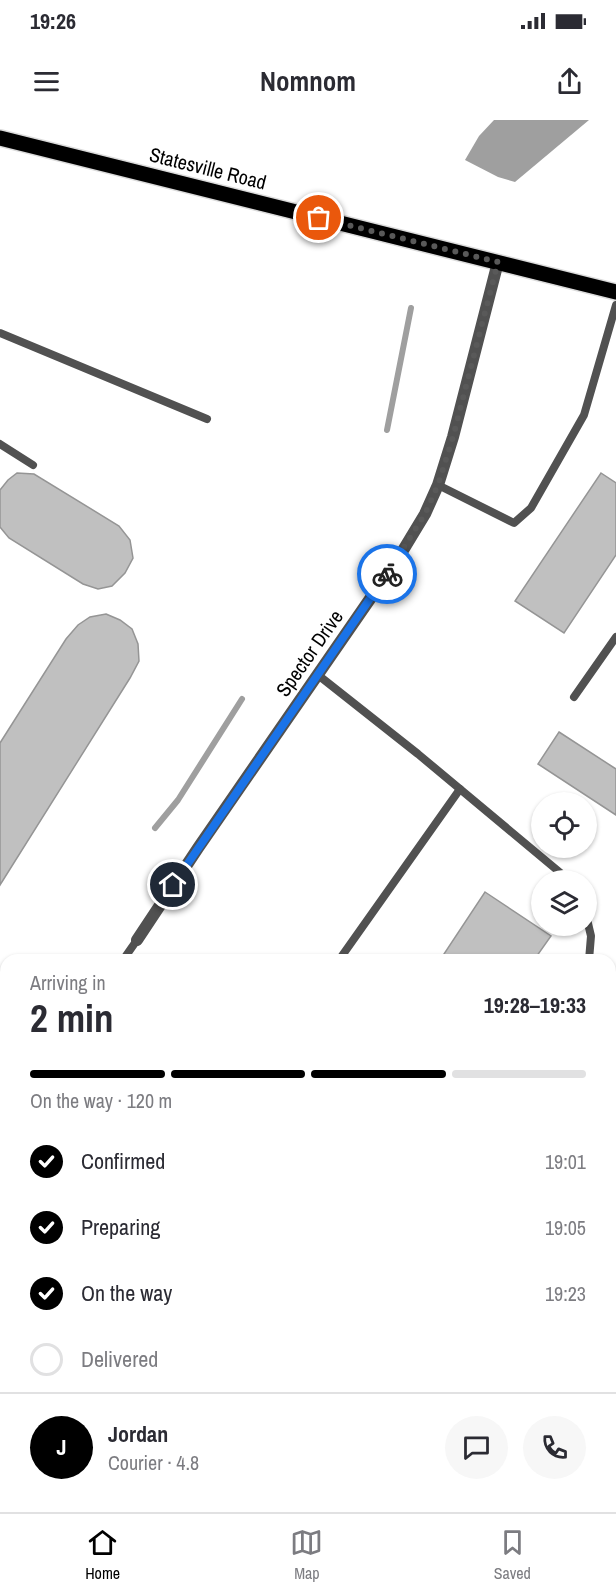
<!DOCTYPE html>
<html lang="en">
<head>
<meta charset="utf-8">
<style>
	:root { --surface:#fff; --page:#f7f7f7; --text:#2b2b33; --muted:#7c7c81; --line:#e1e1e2; --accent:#000 }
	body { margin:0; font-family:"Archivo Narrow",sans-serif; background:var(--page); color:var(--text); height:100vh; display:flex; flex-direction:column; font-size:22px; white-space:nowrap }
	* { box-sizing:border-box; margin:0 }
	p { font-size:20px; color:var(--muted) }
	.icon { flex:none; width:33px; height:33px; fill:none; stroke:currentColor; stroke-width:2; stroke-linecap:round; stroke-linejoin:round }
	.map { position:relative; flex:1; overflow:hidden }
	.drawer { position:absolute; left:0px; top:834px; width:616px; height:558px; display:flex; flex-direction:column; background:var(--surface); border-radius:18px 18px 0 0; box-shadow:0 2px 4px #0004 }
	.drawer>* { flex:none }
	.fabs { position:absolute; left:531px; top:672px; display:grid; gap:12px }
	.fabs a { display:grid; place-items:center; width:66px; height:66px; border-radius:50%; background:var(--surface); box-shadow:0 2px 4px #0004; font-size:30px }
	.pin { position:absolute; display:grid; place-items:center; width:51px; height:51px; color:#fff; margin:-26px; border:3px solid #fff; border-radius:50%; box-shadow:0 2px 6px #0007 }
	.courier { position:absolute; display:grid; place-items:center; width:60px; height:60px; margin:-30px; border:4px solid #1a73e8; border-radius:50%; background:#fff; color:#222; box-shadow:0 2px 8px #0007 }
	.headline em { font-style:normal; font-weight:800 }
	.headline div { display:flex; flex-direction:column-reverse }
	.headline { display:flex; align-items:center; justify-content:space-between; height:102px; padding:0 30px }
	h1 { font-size:39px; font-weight:800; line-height:45px }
	.bar { display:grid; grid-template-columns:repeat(4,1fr); gap:9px 6px; align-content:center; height:72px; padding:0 30px }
	.bar i { height:8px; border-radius:4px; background:var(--line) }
	.bar .on { background:var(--accent) }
	.bar p { grid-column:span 4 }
	.line { display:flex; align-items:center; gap:15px; padding:0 30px; border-top:2px solid var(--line) }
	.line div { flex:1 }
	.round { display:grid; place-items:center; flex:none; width:63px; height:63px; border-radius:32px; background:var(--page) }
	ol { padding:0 30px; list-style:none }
	li { display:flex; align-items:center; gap:18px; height:66px }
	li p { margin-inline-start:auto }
	li .icon { padding:6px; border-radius:50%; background:var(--accent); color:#fff; stroke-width:4 }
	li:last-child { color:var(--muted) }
	li i { width:33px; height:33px; border:3px solid var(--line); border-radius:50% }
	.status { display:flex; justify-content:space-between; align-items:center; height:42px; padding:0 30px; background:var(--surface); direction:ltr }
	.status svg { height:16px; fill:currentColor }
	header { display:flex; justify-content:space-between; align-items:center; height:78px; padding:0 30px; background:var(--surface); font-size:27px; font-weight:800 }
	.tab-bar { display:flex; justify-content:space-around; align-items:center; height:84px; border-top:2px solid var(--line); background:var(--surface); font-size:16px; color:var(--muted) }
	.tab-bar a { display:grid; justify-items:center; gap:3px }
	.tab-bar .on { color:var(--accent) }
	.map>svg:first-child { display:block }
	.green { fill:#d8d8d8 }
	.water { fill:#9f9f9f }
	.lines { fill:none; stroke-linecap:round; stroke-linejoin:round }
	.stream { stroke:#9f9f9f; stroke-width:6 }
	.building { fill:#c0c0c0; stroke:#959595; stroke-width:1.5 }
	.primary-casing { stroke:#dbdbdb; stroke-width:18 }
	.lane { stroke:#515151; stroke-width:8 }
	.street { stroke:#515151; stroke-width:12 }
	.primary { stroke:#000; stroke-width:15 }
	.done { stroke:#595959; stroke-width:6; stroke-dasharray:0 10.8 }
	.route { stroke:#1a73e8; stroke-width:8 }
	.labels { text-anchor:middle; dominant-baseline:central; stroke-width:4.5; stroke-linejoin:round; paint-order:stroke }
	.street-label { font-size:20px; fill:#000; stroke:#fff }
</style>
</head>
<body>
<div class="status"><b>19:26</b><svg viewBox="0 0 49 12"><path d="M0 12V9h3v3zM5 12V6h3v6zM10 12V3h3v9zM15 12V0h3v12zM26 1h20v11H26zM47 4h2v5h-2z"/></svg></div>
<header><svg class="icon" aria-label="menu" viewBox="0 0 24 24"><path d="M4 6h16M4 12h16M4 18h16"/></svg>Nomnom<svg class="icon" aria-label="share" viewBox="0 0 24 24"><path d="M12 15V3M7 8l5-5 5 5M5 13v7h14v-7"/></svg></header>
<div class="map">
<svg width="616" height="1392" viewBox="0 0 616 1392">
	<rect width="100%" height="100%" fill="#fff"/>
	<path class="green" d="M616 1270V1392H519L524 1386H610V1277Z"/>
	<path class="water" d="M494 0H589L515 62 498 57 465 40 479 16Z"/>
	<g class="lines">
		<g class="stream">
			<path d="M387 310 411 188"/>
			<path d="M155 708 178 680 242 579"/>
			<path d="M610 1378 616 1371"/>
			<path d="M600 1392 605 1386"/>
		</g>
	</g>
	<g class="building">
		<path d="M17 353 34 354 119 406 130 420 133 438 125 453 112 466 98 469 83 464 9 418 0 407V370L8 360Z"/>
		<path d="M601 353 616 363V435L564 513 515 481Z"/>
		<path d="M106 494 120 500 132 509 138 524 139 541 130 558 0 765V623L66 519 78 505 90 497Z"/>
		<path d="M559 612 616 649V695L538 644Z"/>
		<path d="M485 772 551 816 534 840H440Z"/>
		<path d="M610 1101 616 1105V1183L610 1179Z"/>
	</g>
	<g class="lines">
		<defs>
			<path id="primary" d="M0 18 616 172"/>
		</defs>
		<use href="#primary" class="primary-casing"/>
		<g class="lane">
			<path d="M0 213 207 299"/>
			<path d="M0 324 33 345"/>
			<path d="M438 365 514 403 531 388 584 295 616 185"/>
			<path d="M318 555 418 634 569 760"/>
			<path d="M574 577 616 517"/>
			<path d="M586 795 591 816 589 840"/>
			<path d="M123 840 137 820"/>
			<path d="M339 840 460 669"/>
			<path d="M0 1018 6 1009"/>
			<path d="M0 1186 6 1190"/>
			<path d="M0 1255 6 1245"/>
			<path d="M0 1373 6 1364"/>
			<path d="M266 1386 270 1392"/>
			<path d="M59 1392 63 1386"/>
		</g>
		<path class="street" d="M137 820 198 728 399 437 425 394 438 365 453 317 498 142"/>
		<use href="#primary" class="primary"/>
	</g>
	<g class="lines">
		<path class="done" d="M319 98 498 142 453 317 438 365 425 394 387 454"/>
		<path class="route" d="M173 765 387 454"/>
	</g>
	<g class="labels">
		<g class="street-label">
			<text transform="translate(208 48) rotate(14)">Statesville Road</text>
			<text transform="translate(309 533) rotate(-55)">Spector Drive</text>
		</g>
	</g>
</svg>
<div class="fabs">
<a><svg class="icon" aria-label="locate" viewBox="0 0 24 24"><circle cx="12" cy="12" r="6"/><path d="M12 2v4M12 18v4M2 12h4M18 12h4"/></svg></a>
<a><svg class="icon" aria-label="layers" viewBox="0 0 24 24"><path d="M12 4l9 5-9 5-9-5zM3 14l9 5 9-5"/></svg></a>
</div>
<div class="pin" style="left:319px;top:98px;background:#ea580c"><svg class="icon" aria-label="bag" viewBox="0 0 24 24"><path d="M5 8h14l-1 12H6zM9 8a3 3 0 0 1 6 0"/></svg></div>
<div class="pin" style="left:173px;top:765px;background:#1f2937"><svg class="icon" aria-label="home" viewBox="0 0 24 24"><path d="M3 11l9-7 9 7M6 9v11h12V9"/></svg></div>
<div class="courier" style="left:387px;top:454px"><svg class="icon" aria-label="bike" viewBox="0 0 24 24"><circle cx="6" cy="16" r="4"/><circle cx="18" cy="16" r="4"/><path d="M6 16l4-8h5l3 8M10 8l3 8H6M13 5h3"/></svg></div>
<section class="drawer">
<div class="headline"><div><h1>2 min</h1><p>Arriving in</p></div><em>19:28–19:33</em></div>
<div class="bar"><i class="on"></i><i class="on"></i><i class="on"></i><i></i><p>On the way · 120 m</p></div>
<ol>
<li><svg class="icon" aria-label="check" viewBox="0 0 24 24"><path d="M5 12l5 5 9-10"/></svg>Confirmed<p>19:01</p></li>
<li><svg class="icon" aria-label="check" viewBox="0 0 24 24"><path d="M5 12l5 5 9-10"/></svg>Preparing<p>19:05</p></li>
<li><svg class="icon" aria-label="check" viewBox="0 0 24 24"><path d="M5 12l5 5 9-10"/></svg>On the way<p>19:23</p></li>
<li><i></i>Delivered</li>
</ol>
<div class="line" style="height:108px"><b class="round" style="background:var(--accent);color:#fff">J</b><div><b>Jordan</b><p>Courier · 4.8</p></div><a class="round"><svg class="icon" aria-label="chat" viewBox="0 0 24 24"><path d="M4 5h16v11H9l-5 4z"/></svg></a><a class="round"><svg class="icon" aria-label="phone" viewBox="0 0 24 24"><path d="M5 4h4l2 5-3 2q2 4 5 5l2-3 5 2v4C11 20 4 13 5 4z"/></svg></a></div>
</section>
</div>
<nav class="tab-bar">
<a class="on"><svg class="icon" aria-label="home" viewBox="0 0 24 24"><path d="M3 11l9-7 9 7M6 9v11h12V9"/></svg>Home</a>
<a><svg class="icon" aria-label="map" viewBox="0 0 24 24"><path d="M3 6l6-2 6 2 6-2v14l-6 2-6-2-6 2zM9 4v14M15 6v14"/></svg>Map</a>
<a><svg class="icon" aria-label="saved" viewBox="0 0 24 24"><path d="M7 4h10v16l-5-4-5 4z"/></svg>Saved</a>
</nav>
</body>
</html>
